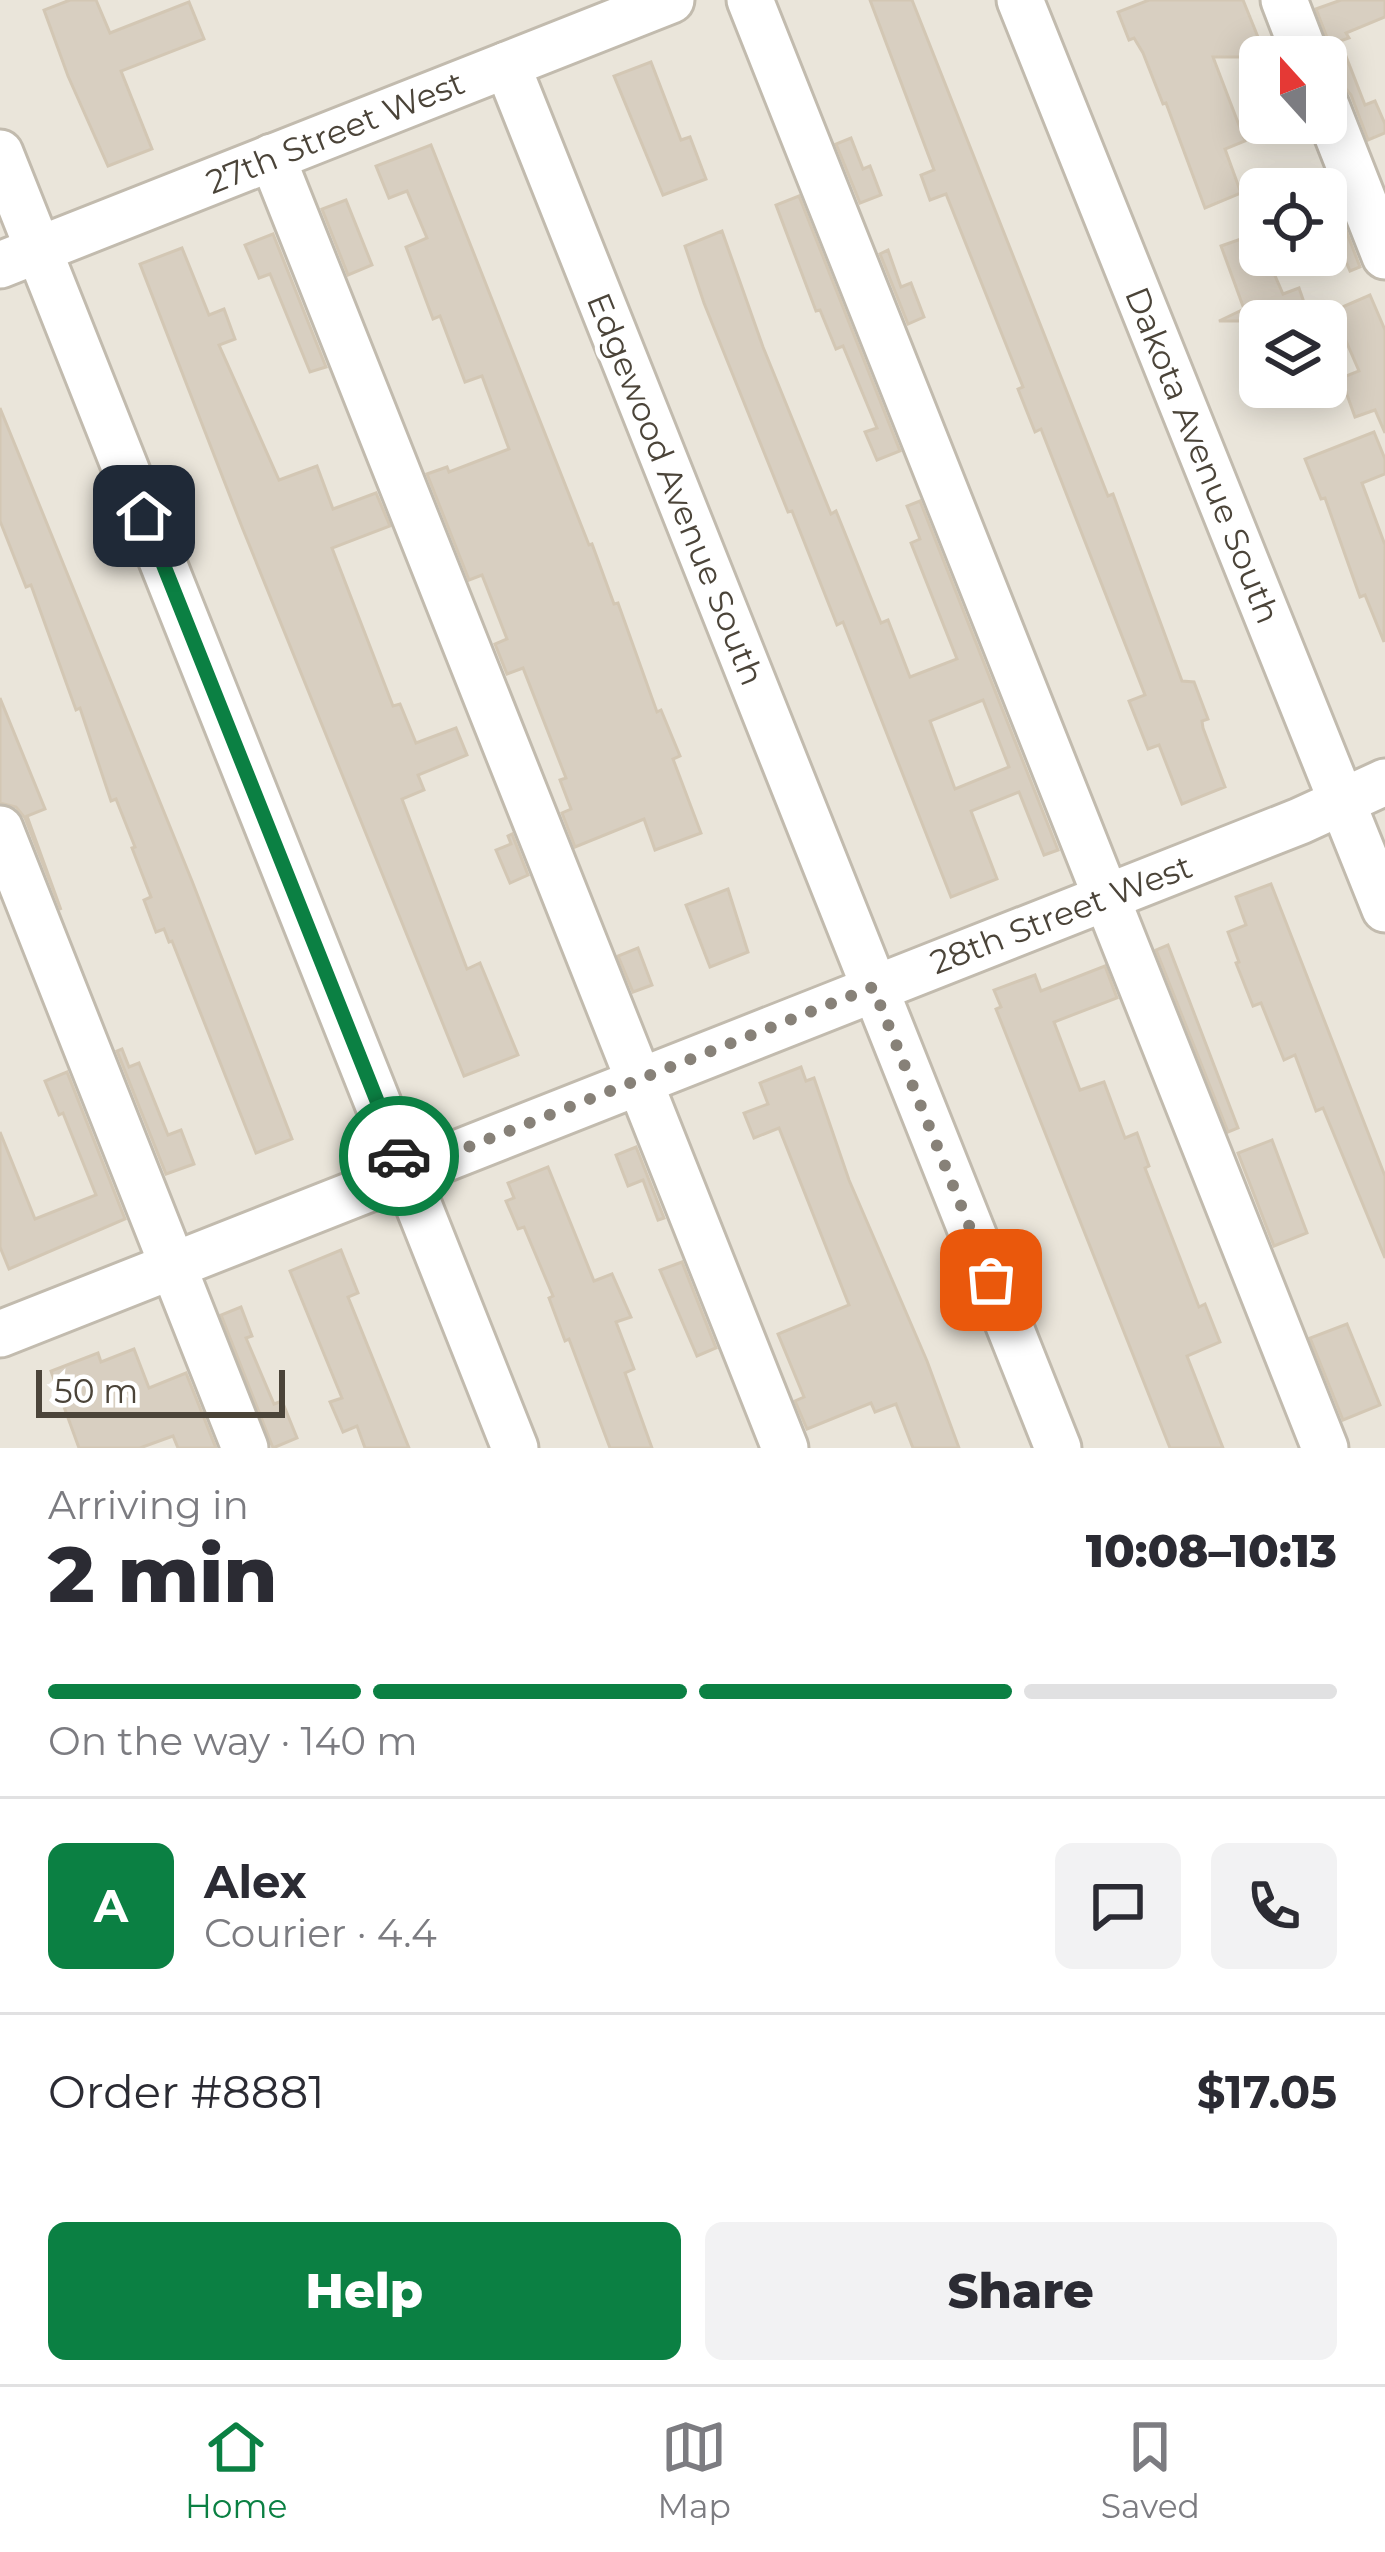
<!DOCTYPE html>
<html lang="en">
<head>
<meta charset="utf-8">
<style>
	:root { --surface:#fff; --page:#f2f2f3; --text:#2b2b33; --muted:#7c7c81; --line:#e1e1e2; --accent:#0b8043 }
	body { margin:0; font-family:Montserrat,sans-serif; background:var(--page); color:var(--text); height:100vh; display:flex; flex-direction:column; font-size:45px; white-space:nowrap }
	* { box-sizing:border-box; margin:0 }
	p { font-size:39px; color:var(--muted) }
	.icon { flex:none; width:66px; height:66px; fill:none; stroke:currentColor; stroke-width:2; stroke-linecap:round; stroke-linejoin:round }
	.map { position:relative; height:1448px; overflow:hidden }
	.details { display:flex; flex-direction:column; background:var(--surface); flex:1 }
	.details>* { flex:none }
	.needle { width:78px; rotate:339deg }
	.controls { position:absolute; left:1239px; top:36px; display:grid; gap:24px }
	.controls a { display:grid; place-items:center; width:108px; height:108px; border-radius:18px; background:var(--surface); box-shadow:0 6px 30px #0003; font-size:60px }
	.scale { position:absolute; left:36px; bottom:30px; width:249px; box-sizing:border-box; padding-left:12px; border:6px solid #4b4439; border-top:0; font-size:33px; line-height:42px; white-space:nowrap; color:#4b4439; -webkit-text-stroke:9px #fff; paint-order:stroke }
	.pin { position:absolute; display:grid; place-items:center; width:102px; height:102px; color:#fff; margin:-51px; border-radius:24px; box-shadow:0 6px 18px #0006 }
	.courier { position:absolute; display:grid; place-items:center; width:120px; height:120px; margin:-60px; border:9px solid #0b8043; border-radius:50%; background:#fff; color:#222; box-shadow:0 3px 15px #0007 }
	.headline em { font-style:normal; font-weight:800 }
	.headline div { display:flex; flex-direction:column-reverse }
	.headline { display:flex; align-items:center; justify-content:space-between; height:204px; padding:0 48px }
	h1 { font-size:78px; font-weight:800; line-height:90px }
	.bar { display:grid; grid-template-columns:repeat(4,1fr); gap:18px 12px; align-content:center; height:144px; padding:0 48px }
	.bar i { height:15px; border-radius:9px; background:var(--line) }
	.bar .on { background:var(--accent) }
	.bar p { grid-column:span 4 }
	.line { display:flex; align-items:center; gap:30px; padding:0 48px; border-top:3px solid var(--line) }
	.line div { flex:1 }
	.round { display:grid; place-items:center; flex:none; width:126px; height:126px; border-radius:18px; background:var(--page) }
	.cta { display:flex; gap:24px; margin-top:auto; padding:24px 48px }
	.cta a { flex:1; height:138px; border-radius:18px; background:var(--accent); color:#fff; font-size:48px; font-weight:800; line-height:138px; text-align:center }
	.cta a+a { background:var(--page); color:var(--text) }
	.menu { display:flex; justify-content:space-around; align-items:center; height:168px; border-top:3px solid var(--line); background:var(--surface); font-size:33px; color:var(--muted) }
	.menu a { display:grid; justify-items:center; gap:6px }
	.menu .on { color:var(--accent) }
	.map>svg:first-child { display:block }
	.residential { fill:#eae5da; fill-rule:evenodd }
	.building { fill:#d8cfc1; stroke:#d3c7b4; stroke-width:3; fill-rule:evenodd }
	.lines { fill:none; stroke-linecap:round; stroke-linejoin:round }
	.minor-casing { stroke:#c2bbae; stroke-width:51 }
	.minor { stroke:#fff; stroke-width:45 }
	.done { stroke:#878178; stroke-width:12; stroke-dasharray:0 21.6 }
	.route { stroke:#0b8043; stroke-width:15 }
	.labels { text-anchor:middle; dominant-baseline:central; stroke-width:10; stroke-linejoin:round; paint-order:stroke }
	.street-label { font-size:33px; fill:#4b4439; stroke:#fff }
</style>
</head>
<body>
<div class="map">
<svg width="1385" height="1448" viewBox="0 0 1385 1448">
	<rect width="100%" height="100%" fill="#f6f3ec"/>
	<path class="residential" d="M0 0H1385V1448H0ZM1260 57H1326V123H1260ZM1260 189H1326V255H1260ZM1260 321H1326V387H1260Z"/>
	<g class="building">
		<path d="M70 0H96L110 33 189 2 204 39 121 71 152 149 108 166 68 76 44 10Z"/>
		<path d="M870 0H912L1108 496 1113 494 1182 681 1194 682 1208 719 1202 721 1203 728 1225 787 1182 804 1159 745 1148 749 1129 701 1145 695 1041 429 1035 432 1018 389 1023 387 946 194 930 200 921 175 934 170Z"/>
		<path d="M1149 0H1243L1266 57H1213L1245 141 1225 149 1241 193 1205 208 1166 103 1163 104 1143 53 1134 38 1129 40 1118 12Z"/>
		<path d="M1341 0H1385V17L1346 33 1349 38 1340 41 1365 105 1375 101 1385 124V133L1368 140 1351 95 1342 84 1326 78 1332 62 1331 48 1316 9Z"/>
		<path d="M651 62 681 140 690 137 706 179 663 195 614 76Z"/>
		<path d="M851 138 863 169 870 166 881 195 860 203 836 144Z"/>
		<path d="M431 145 589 545 592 544 614 604 618 603 657 712 661 710 680 756 673 759 701 833 655 850 644 819 575 847 562 813 571 809 560 780 566 778 523 668 507 674 495 644 507 639 482 575 469 580 427 474 447 467 449 472 509 449 482 376 465 382 440 316 433 319 406 247 427 238 407 191 389 198 376 166Z"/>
		<path d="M799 196 900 451 877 460 865 432 877 428 843 346 836 349 820 310 816 311 776 205Z"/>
		<path d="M346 200 372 265 348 275 322 209Z"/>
		<path d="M1337 207 1360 267 1350 271 1326 214Z"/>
		<path d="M722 231 763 347 831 514 836 511 881 623 888 620 910 677 957 659 911 543 920 539 907 506 920 501 1058 850 1044 855 1019 792 971 811 997 879 951 897 843 622 837 625 792 511 788 512 704 303 685 246ZM983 700 1009 767 955 789 930 721Z"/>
		<path d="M1258 233 1260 255H1266L1283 294 1299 288 1307 311 1292 318 1293 321H1219L1244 309 1221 246Z"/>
		<path d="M273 234 326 367 310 372 270 274 259 278 245 245Z"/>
		<path d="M182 248 209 315 224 309 235 339 219 345 279 480 317 466 333 509 376 493 390 526 332 548 393 706 400 704 416 743 456 728 467 755 418 775 424 790 402 799 467 969 480 963 518 1055 464 1076 242 527 140 264Z"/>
		<path d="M888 250 901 287 911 283 924 317 908 324 880 254Z"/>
		<path d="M1370 295 1385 330V433L1375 410 1355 417 1341 378 1359 371 1333 311Z"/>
		<path d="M0 408 192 881 292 1139 256 1153 172 941 169 942 164 929 156 932 144 900 151 897 132 848 135 847 116 799 111 801 80 708 76 710 31 585 26 587 0 521Z"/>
		<path d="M1374 432 1385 459V474L1362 483 1385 545 1384 642 1365 595 1360 597 1325 498 1321 499 1305 459Z"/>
		<path d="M0 698 45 809 27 816 61 910 25 818 16 807 0 803Z"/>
		<path d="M512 834 528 875 510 883 496 850 511 844 508 836Z"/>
		<path d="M1271 884 1385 1176V1258L1323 1108 1316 1111 1295 1055 1284 1060 1261 1003 1253 1006 1236 963 1239 962 1228 932 1246 925 1236 897Z"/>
		<path d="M728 889 748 952 710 967 686 905Z"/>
		<path d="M1168 945 1238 1128 1228 1132 1156 950Z"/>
		<path d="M638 948 652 985 633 992 618 956Z"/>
		<path d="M1105 966 1117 998 1054 1022 1080 1090 1104 1082 1125 1138 1137 1133 1149 1166 1145 1168 1199 1307 1205 1304 1220 1342 1187 1356 1223 1448H1170L996 1009 1001 1007 994 990 1035 975 1041 991Z"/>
		<path d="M122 1049 129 1067 139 1063 168 1135 181 1130 194 1164 166 1174 117 1051Z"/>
		<path d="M801 1067 806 1081 814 1078 849 1180 927 1361 959 1448H913L896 1404 875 1412 871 1403 807 1429 795 1401 804 1397 778 1334 849 1305 779 1128 754 1138 744 1113 768 1104 760 1083Z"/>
		<path d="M67 1072 125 1219 9 1269 0 1247V1132L35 1219 96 1195 63 1113 59 1115 45 1081Z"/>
		<path d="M1272 1140 1307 1233 1274 1246 1238 1153Z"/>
		<path d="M636 1147 664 1218 658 1220 643 1180 628 1186 616 1155Z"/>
		<path d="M548 1167 594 1281 612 1274 631 1317 616 1322 634 1369 625 1373 652 1448H610L569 1339 565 1341 549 1298 553 1296 524 1227 518 1229 506 1201 514 1198 508 1183Z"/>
		<path d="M341 1250 358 1293 348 1297 409 1448H365L357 1426 343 1432 330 1402 342 1398 290 1271Z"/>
		<path d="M682 1262 716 1348 697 1356 660 1270Z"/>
		<path d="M241 1307 252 1336 246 1338 274 1404 282 1401 297 1438 273 1448 221 1315Z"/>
		<path d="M1347 1324 1380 1405 1343 1420 1310 1338Z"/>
		<path d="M134 1349 149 1388 186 1373 216 1448H178L173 1436 140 1448H79L51 1371 98 1353 101 1362Z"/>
	</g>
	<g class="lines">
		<defs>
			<g id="minor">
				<path d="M750 0 1325 1448"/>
				<path d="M1020 0 1385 909"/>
				<path d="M1284 0 1306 57"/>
				<path d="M507 65 1058 1448"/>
				<path d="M1326 106 1385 256"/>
				<path d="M0 153 515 1448"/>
				<path d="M272 157 785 1448"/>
				<path d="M0 265 671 0"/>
				<path d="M0 829 245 1448"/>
				<path d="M0 1334 1300 821 1385 782"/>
			</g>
		</defs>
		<use href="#minor" class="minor-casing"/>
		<use href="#minor" class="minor"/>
	</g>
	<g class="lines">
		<path class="done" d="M399 1156 405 1172 873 987 991 1280"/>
		<path class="route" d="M144 516 399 1156"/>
	</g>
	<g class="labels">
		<g class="street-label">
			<text transform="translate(335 132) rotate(-22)">27th Street West</text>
			<text transform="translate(1203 455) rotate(68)">Dakota Avenue South</text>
			<text transform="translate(676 489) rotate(68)">Edgewood Avenue South</text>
			<text transform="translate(1061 914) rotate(-21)">28th Street West</text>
		</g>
	</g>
</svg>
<div class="controls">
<a><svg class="needle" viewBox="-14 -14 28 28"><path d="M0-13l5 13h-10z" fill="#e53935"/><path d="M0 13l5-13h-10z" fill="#7c7c81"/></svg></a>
<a><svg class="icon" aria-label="locate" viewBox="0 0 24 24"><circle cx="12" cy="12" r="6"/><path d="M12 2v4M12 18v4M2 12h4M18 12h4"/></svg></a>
<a><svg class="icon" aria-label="layers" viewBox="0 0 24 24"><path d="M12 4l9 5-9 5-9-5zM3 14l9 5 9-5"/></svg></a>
</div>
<div class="scale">50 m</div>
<div class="pin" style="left:991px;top:1280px;background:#ea580c"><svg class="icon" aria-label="bag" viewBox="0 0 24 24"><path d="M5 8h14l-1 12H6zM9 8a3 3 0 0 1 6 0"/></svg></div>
<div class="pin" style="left:144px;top:516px;background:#1f2937"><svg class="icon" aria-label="home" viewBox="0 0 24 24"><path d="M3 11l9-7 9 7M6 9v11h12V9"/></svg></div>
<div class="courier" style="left:399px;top:1156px"><svg class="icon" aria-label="car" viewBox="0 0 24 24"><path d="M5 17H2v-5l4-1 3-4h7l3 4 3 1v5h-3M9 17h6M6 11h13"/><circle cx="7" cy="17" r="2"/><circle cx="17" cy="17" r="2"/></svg></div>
</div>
<section class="details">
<div class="headline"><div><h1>2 min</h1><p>Arriving in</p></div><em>10:08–10:13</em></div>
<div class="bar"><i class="on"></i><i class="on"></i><i class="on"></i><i></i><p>On the way · 140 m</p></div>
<div class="line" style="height:216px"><b class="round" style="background:var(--accent);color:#fff">A</b><div><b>Alex</b><p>Courier · 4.4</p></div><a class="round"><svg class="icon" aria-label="chat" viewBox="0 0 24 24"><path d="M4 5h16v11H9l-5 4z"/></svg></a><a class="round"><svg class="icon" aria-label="phone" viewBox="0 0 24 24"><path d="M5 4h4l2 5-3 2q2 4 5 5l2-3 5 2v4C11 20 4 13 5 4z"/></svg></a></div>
<div class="line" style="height:156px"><div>Order #8881</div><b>$17.05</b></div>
<div class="cta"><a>Help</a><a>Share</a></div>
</section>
<nav class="menu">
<a class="on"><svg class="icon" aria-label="home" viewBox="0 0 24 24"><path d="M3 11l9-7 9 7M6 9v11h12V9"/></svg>Home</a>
<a><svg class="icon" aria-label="map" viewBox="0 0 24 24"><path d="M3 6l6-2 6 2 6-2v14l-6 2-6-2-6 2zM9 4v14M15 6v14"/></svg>Map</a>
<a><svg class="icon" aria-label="saved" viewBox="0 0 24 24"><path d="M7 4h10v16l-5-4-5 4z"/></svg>Saved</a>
</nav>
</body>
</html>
